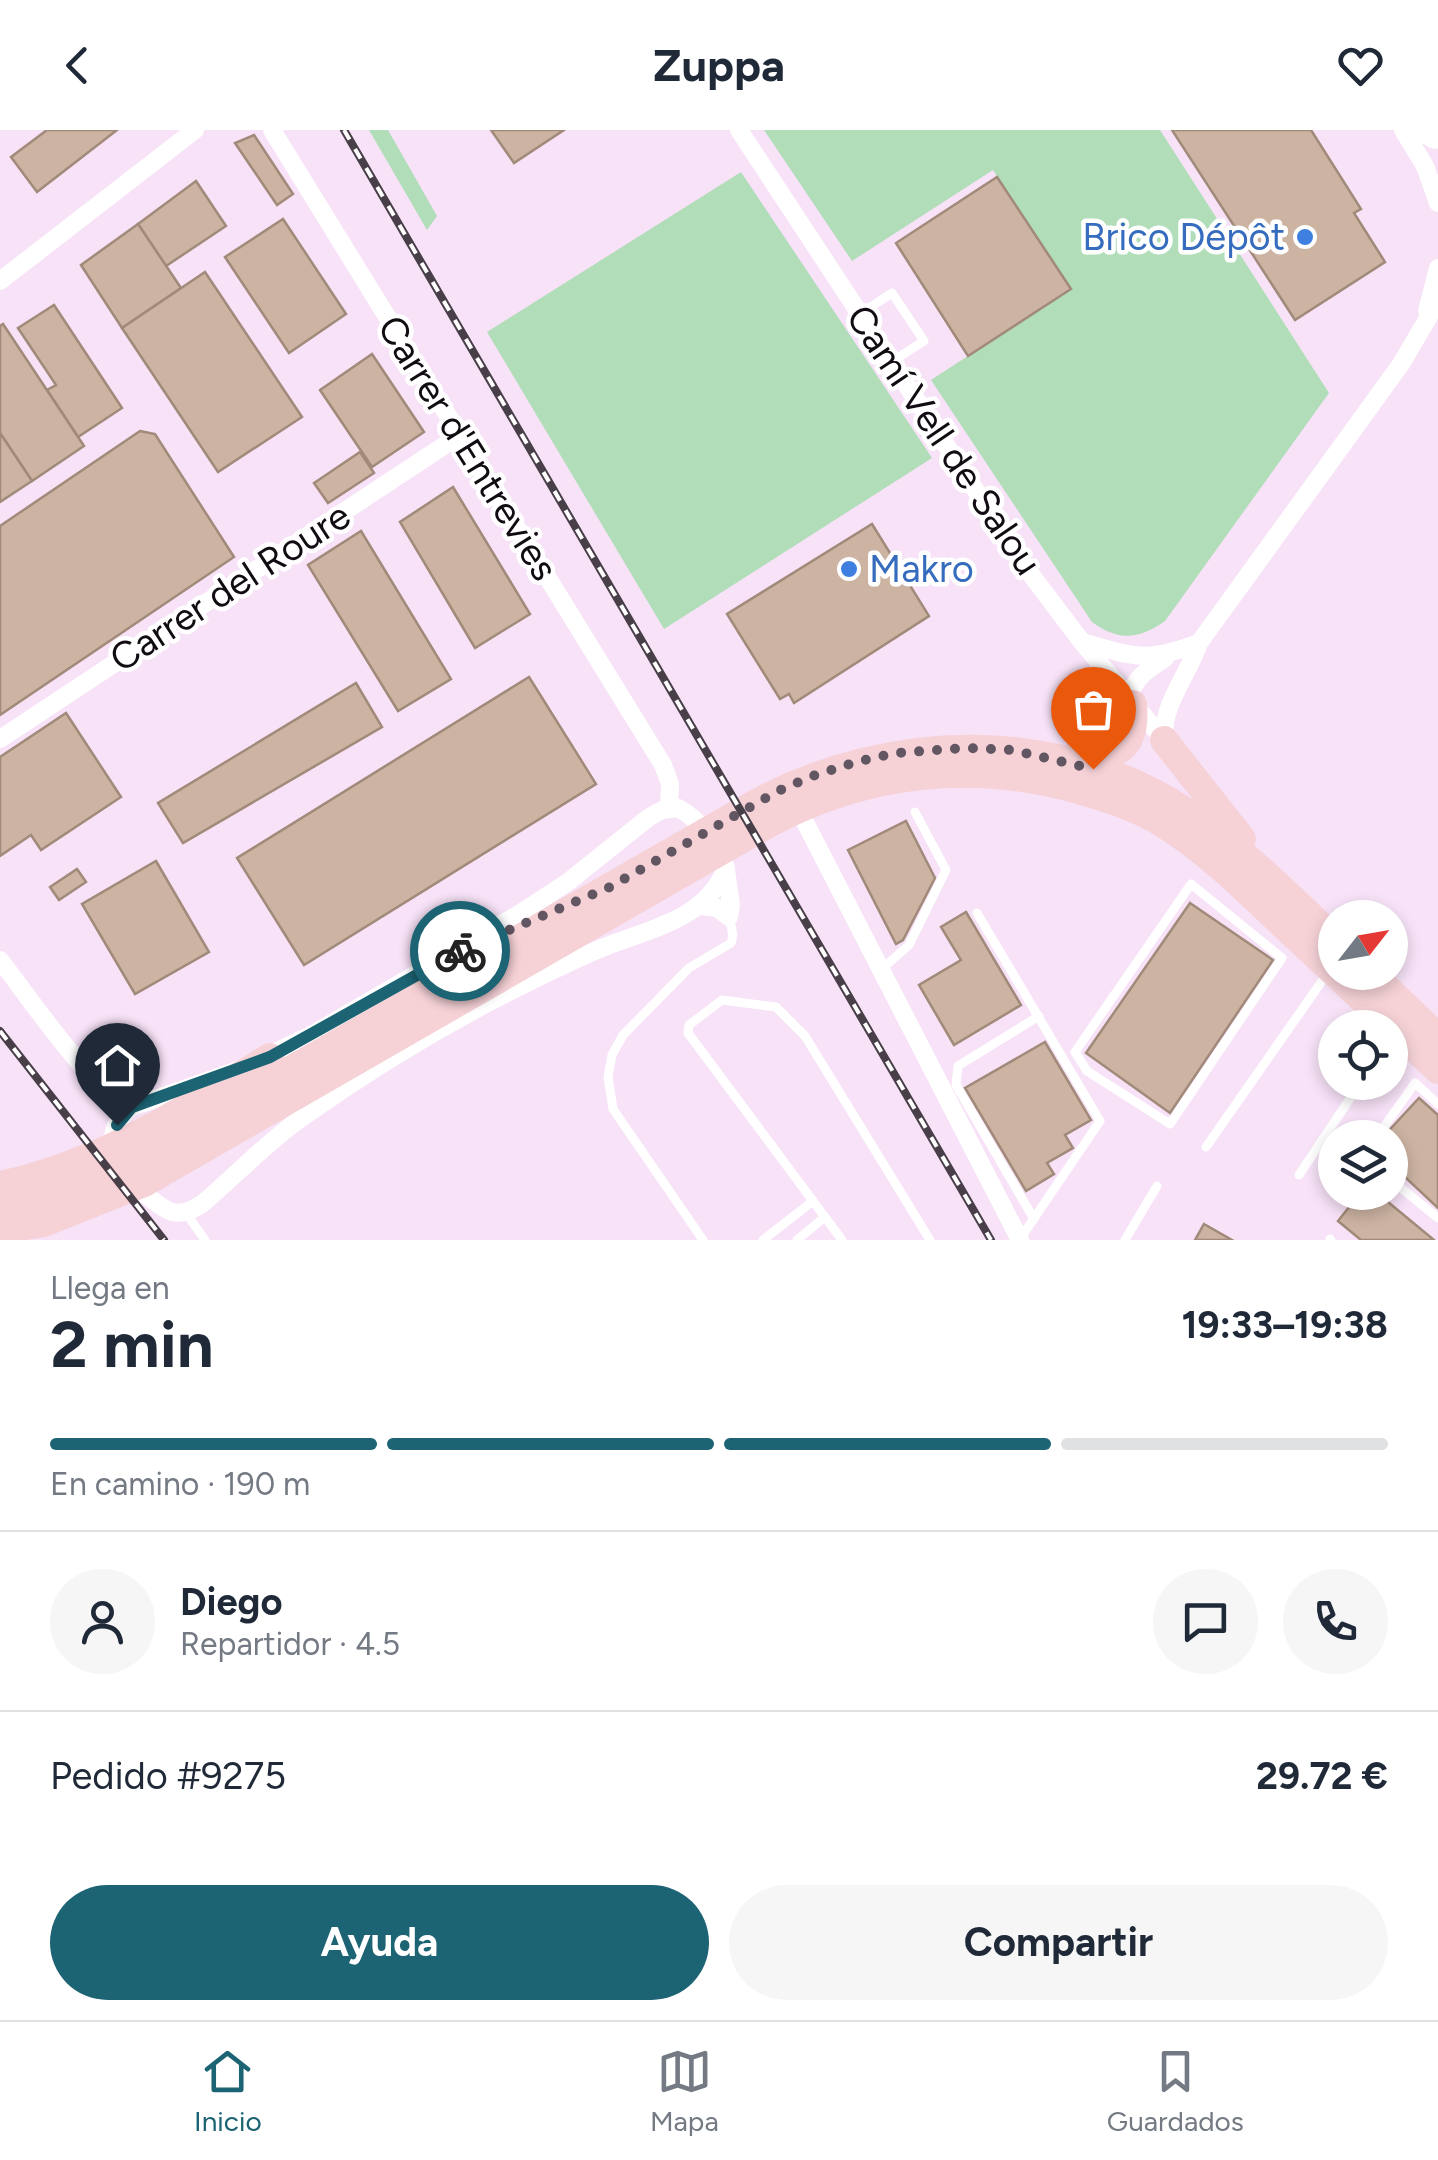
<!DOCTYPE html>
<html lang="es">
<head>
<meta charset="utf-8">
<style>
	:root { --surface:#fff; --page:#f6f6f7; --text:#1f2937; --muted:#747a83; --line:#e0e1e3; --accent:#1c6373 }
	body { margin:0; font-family:Figtree,sans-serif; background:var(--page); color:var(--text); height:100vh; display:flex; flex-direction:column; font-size:38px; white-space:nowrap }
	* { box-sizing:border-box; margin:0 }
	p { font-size:32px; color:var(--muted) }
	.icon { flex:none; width:55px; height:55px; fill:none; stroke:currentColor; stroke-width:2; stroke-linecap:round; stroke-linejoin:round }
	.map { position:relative; height:1110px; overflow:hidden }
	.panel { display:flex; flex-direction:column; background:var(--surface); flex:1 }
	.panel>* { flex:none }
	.needle { width:65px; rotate:59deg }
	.tools { position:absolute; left:1318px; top:770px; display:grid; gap:20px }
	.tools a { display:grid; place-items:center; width:90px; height:90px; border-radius:50%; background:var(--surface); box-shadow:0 5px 15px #0003; font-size:50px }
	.pin { position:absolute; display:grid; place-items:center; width:85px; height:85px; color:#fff; margin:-102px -42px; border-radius:50% 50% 50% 0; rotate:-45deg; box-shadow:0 0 10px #0007 }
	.pin .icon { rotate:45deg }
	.courier { position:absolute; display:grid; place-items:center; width:100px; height:100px; margin:-50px; border:8px solid #1c6373; border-radius:50%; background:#fff; color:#222; box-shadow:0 2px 12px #0007 }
	.summary em { font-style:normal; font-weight:700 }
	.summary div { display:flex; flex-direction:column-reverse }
	.summary { display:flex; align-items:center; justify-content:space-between; height:170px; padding:0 50px }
	h1 { font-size:65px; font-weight:700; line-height:75px }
	.bar { display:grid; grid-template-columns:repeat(4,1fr); gap:15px 10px; align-content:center; height:120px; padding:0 50px }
	.bar i { height:12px; border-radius:8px; background:var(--line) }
	.bar .active { background:var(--accent) }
	.bar p { grid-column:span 4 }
	.line { display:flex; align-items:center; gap:25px; padding:0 50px; border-top:2px solid var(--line) }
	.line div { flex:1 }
	.round { display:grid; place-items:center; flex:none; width:105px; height:105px; border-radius:52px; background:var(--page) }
	.cta { display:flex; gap:20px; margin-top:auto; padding:20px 50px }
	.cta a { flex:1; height:115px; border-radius:60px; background:var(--accent); color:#fff; font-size:40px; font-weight:700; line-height:115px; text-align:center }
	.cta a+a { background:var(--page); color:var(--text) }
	header { display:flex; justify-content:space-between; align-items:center; height:130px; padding:0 50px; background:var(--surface); font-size:45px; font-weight:700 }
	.tab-bar { display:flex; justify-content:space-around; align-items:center; height:140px; border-top:2px solid var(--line); background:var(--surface); font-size:28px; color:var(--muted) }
	.tab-bar a { display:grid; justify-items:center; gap:5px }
	.tab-bar .active { color:var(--accent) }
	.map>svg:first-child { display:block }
	.green { fill:#b1ddb9 }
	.building { fill:#ccb3a2; stroke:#a18a7a; stroke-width:2.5 }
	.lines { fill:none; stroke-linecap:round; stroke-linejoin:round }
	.service { stroke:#fff; stroke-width:9 }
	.minor { stroke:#fff; stroke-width:18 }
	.secondary { stroke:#fff; stroke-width:22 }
	.trunk { stroke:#f6d2d7; stroke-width:28 }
	.rail-casing { stroke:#483f49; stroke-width:8 }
	.rail { stroke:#fff; stroke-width:4; stroke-dasharray:11; stroke-linecap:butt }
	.done { stroke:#625662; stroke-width:10; stroke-dasharray:0 18 }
	.route { stroke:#1c6373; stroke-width:12 }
	.shop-dot { fill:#3f7fe0; stroke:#fff; stroke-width:4 }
	.labels { text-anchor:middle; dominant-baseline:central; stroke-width:9; stroke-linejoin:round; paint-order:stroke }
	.shop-label { font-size:38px; fill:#366cbe; stroke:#fff; text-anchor:end }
	.street-label { font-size:38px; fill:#110b12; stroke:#fff }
</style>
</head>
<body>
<header><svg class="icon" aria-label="back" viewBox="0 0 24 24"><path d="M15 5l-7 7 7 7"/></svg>Zuppa<svg class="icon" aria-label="heart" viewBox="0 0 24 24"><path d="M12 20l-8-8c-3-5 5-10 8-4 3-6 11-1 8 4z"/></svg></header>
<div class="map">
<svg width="1438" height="1110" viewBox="0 0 1438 1110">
	<rect width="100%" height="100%" fill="#f7e2f7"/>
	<g class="green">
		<path d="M369 0H388L437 86 427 100Z"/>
		<path d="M764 0H1160L1329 263 1165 491C1138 510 1118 511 1092 492L931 250 1071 159 993 40 852 131Z"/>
		<path d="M741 42 932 328 664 499 487 202Z"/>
	</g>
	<g class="building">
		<path d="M47 0H117L37 62 11 27Z"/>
		<path d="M491 0H564L514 33Z"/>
		<path d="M1172 0H1311L1361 79 1354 83 1385 132 1295 190Z"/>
		<path d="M254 5 293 64 277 75 235 13Z"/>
		<path d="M997 47 1071 159 968 226 896 113Z"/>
		<path d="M196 51 226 96 166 136 138 94Z"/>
		<path d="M283 89 346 184 289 223 225 127Z"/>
		<path d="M138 94 181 158 122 198 81 135Z"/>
		<path d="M205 142 302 287 218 342 122 198Z"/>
		<path d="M54 175 122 278 78 307 47 260 56 255 18 198Z"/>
		<path d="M3 194 84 316 32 351 0 303V196Z"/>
		<path d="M372 224 424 302 372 337 320 260Z"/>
		<path d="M140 301 155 304 234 427 0 585V396Z"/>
		<path d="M0 303 32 351 0 372Z"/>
		<path d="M360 322 374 343 328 373 314 353Z"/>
		<path d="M453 357 530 484 475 518 400 392Z"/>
		<path d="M872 394 929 486 794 573 789 564 780 569 727 484Z"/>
		<path d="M361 401 451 549 398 581 308 435Z"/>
		<path d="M529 547 596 654 304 835 237 728Z"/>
		<path d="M356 553 382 597 183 713 158 673Z"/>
		<path d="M66 583 121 667 41 720 31 705 0 726V627Z"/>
		<path d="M906 691 935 748 903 810 896 814 848 720Z"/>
		<path d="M156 731 209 822 135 864 82 774Z"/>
		<path d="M77 739 86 752 59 770 50 757Z"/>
		<path d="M1190 773 1273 830 1170 983 1086 923Z"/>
		<path d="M966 782 1021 875 954 915 919 855 961 830 941 797Z"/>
		<path d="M1045 912 1091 990 1065 1005 1073 1018 1047 1033 1054 1044 1026 1061 965 958Z"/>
		<path d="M1419 968 1438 985V1078L1390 1033V1008H1382Z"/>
		<path d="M1361 1062H1376L1434 1110H1361L1338 1091Z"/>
		<path d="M1204 1094 1232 1110H1195Z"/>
	</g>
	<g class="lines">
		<g class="service">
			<path d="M860 184 892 163 924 211 891 232"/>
			<path d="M1191 754 1282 828 1170 994 1087 941 1075 922Z"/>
			<path d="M977 783 1100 991 1020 1109"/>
			<path d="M882 839 909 815 946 740 915 682"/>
			<path d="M1376 1008 1415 953 1438 974"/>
			<path d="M1206 1017 1329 841"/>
			<path d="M1299 1045 1361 952"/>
			<path d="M1390 1049 1438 1088"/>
			<path d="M186 1083 205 1110"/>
			<path d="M1034 1089 956 955 958 936 1039 886"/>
			<path d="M1330 1109 1331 1110"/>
			<path d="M703 1110 613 979 608 947 612 925 623 905 689 838 731 813 733 805 729 787"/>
			<path d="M763 1110 813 1071"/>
			<path d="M797 1110 825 1087"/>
			<path d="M842 1110 688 903 689 895 722 870 776 877 805 906 930 1110"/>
			<path d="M1125 1110 1157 1056"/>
		</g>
		<g class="minor">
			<path d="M272 0 663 635 670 654 669 679"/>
			<path d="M739 0 1032 446 1082 512 1164 610"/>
			<path d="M1403 0 1425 36 1438 73"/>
			<path d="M0 151 195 0"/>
			<path d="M1427 181 1438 138"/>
			<path d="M1082 512C1135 527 1145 533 1199 513"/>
			<path d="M1128 568C1137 545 1146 541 1165 528"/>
			<path d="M0 609 460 305"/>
			<path d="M1164 610C1162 573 1188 546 1199 513L1401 234 1438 171"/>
			<path d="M678 678C703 691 714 714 726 738 705 794 639 800 590 823 489 868 390 925 300 989 265 1014 235 1046 202 1074 193 1079 184 1085 172 1082 163 1079 152 1070 145 1064 118 1040 96 1004 132 977L238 940 313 904 519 784 568 752 648 688 662 680Z"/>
			<path d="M805 692 1020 1110"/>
			<path d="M701 776 717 778 729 787 731 775 726 740"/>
			<path d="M0 830C27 864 95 966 132 977"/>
		</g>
		<path class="secondary" d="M1421 0 1435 8"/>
		<g class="trunk">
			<path d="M1164 610 1242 709"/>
			<path d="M1078 623C1118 631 1137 617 1133 574"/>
			<path d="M1370 842 1438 907"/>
			<path d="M0 1055C102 1033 182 981 270 927"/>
			<path d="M0 1075 33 1070 128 1033 758 672C890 602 1057 597 1185 681 1241 717 1287 764 1335 809"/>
			<path d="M0 1100 44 1093 144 1053 770 693C867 642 972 630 1078 660 1106 668 1136 677 1162 693 1207 721 1245 759 1283 795 1335 843 1387 892 1438 940"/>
		</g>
		<defs>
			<g id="rail">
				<path d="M344 0 991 1110"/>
				<path d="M0 901 164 1110"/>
			</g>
		</defs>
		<use href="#rail" class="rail-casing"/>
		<use href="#rail" class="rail"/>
	</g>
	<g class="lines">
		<path class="done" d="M460 821 610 757 778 661 813 646 856 632 896 623 966 618 1012 620 1093 639"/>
		<path class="route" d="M117 995 132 977 270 927 460 821"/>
	</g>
	<g class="shop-dot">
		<circle cx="1305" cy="107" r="10"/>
		<circle cx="849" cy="439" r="10"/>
	</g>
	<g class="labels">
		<g class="shop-label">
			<text x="1285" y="107">Brico Dépôt</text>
			<text x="869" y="439" text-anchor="start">Makro</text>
		</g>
		<g class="street-label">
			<text transform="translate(944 310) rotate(56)">Camí Vell de Salou</text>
			<text transform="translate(468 318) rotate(58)">Carrer d'Entrevies</text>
			<text transform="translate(230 457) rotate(-33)">Carrer del Roure</text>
		</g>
	</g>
</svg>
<div class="tools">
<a><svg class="needle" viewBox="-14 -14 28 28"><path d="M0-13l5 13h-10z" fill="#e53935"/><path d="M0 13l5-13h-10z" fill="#747a83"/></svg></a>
<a><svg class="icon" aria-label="locate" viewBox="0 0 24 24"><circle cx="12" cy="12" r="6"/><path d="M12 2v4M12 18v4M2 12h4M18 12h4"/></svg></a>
<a><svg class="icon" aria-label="layers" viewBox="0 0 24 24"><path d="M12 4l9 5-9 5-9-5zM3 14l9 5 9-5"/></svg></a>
</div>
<div class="pin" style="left:1093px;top:639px;background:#ea580c"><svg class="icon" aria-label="bag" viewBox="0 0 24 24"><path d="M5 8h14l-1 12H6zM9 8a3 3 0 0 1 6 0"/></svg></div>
<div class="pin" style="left:117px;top:995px;background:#1f2937"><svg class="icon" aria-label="home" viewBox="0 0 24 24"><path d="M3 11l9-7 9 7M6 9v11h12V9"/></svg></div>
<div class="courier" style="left:460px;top:821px"><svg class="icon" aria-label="bike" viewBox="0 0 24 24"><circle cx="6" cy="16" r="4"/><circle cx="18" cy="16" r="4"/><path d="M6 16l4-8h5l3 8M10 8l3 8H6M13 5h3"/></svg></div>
</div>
<section class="panel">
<div class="summary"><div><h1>2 min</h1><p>Llega en</p></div><em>19:33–19:38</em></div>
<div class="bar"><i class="active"></i><i class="active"></i><i class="active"></i><i></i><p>En camino · 190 m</p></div>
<div class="line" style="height:180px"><a class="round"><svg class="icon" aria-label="person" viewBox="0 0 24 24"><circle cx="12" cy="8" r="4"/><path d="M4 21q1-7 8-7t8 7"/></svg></a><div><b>Diego</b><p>Repartidor · 4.5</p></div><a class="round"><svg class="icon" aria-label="chat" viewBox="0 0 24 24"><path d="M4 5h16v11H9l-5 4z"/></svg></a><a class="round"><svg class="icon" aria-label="phone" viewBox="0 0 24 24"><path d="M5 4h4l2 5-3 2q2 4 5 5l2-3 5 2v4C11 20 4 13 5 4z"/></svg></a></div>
<div class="line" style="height:130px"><div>Pedido #9275</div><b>29.72 €</b></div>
<div class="cta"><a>Ayuda</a><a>Compartir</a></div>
</section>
<nav class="tab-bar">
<a class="active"><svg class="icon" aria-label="home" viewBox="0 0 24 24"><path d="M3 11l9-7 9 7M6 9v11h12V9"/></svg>Inicio</a>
<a><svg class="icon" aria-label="map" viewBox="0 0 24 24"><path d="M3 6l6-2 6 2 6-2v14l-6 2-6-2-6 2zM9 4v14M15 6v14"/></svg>Mapa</a>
<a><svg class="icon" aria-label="saved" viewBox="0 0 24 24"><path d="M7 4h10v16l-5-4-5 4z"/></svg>Guardados</a>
</nav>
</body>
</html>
